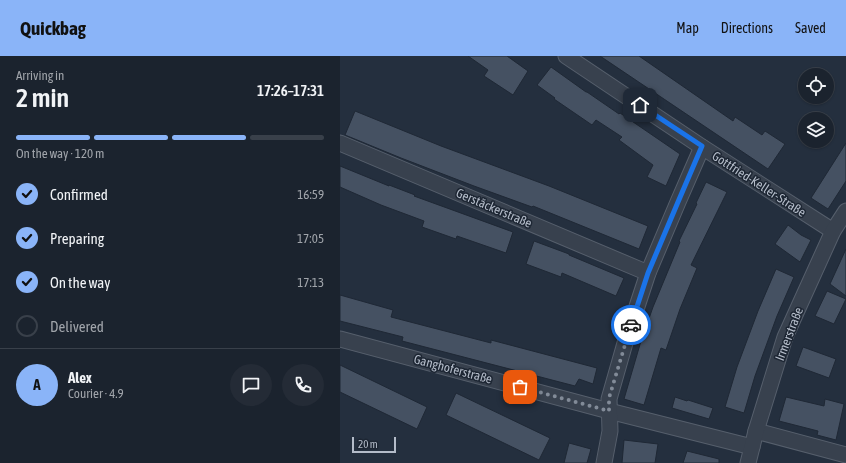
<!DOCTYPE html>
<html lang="en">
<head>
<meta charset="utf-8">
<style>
	:root { --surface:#1b232e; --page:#242b36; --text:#f1f3f6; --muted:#a0a4aa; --line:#39404a; --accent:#8ab4f8 }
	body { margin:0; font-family:"Asap Condensed",sans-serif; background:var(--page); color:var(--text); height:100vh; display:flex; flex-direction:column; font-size:15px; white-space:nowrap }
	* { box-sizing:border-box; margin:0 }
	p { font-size:13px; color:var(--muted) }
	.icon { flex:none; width:22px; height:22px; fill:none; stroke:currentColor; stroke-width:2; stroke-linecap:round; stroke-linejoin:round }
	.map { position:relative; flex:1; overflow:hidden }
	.details { display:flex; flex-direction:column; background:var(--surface); width:340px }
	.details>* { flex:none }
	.buttons { position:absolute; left:458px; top:12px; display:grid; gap:8px }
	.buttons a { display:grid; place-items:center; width:36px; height:36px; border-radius:50%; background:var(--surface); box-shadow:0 1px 3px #0004,0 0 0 1px var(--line); font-size:20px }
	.scale { position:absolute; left:12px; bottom:10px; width:44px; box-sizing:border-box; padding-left:4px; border:2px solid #b4bcc9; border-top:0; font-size:11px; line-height:14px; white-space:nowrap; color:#b4bcc9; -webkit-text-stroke:3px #1d2633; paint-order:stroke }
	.pin { position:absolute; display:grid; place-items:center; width:34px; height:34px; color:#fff; margin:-17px; border-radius:8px; box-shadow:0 2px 6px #0006 }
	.courier { position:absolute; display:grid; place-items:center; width:40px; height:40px; margin:-20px; border:3px solid #1a73e8; border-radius:50%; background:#fff; color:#222; box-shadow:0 1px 5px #0007 }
	.headline em { font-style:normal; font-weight:600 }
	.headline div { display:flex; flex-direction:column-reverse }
	.headline { display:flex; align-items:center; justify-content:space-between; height:68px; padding:0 16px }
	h1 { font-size:26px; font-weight:600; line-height:30px }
	.bar { display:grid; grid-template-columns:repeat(4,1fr); gap:6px 4px; align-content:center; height:48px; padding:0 16px }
	.bar i { height:5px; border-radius:3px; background:var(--line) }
	.bar .selected { background:var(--accent) }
	.bar p { grid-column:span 4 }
	.line { display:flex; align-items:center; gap:10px; padding:0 16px; border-top:1px solid var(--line) }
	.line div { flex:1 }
	.round { display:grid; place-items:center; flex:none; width:42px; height:42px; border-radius:21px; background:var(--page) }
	ol { padding:0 16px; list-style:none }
	li { display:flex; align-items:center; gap:12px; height:44px }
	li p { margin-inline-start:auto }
	li .icon { padding:4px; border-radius:50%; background:var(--accent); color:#111; stroke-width:4 }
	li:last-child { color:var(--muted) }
	li i { width:22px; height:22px; border:2px solid var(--line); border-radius:50% }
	header { display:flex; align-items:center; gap:24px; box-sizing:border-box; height:56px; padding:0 20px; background:var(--accent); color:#111 }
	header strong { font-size:19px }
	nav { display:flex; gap:22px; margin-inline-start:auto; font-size:14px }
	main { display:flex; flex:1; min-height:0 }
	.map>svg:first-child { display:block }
	.building { fill:#455162; stroke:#1f2835 }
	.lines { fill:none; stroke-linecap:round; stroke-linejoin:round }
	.minor-casing { stroke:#565f6c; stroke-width:17 }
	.minor { stroke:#38414e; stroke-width:15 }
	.done { stroke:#828b98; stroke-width:4; stroke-dasharray:0 7.2 }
	.route { stroke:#1a73e8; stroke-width:5 }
	.labels { text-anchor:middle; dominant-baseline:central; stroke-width:3; stroke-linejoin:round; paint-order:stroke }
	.street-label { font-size:13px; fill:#b4bcc9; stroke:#1d2633 }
</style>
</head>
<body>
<header>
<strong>Quickbag</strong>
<nav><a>Map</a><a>Directions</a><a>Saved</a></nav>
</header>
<main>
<section class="details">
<div class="headline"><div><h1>2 min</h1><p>Arriving in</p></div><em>17:26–17:31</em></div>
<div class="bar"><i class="selected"></i><i class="selected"></i><i class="selected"></i><i></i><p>On the way · 120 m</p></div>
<ol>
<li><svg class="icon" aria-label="check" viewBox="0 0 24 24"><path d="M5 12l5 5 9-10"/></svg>Confirmed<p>16:59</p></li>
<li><svg class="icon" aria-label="check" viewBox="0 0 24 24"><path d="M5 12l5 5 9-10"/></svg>Preparing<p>17:05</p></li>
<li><svg class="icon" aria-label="check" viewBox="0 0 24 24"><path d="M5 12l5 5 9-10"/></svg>On the way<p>17:13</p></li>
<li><i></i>Delivered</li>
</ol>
<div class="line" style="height:72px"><b class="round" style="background:var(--accent);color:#111">A</b><div><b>Alex</b><p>Courier · 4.9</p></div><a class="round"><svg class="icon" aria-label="chat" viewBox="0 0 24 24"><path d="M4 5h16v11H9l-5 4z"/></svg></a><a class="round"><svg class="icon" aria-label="phone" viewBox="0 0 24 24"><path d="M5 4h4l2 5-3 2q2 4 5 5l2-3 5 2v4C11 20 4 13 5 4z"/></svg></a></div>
</section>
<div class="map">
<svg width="506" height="407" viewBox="0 0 506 407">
	<rect width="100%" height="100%" fill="#242f3e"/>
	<g class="building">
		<path d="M128 0H167L188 15 173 39 144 20 148 14Z"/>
		<path d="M260 0H299L393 65 395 61 422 79 425 75 445 88 428 113Z"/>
		<path d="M211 11 246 36H247L279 58 280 57 340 98 326 130 307 121 313 109 279 84 282 81 256 64 252 69 214 43 215 42 197 29Z"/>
		<path d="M15 55 101 90 209 130 308 170 299 193 193 150 192 151 134 130 61 102 5 79Z"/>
		<path d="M506 87V125L488 153 471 142Z"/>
		<path d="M0 110 49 130V129L75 139 74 140 173 176 166 197 117 180 116 183 82 171 84 165 41 149 0 131Z"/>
		<path d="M366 126 387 136 351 209 357 212 340 253 326 294 321 292 304 349 284 343 301 285 313 251 340 186 339 185 357 148 356 147Z"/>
		<path d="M448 169 461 179 471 184 460 206 435 188Z"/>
		<path d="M194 185 229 198V199L284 222 276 240 222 217 221 221 186 208Z"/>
		<path d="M506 193V240L490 228Z"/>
		<path d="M436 213 454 221 437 260 415 320 404 357 385 351 397 311 418 255Z"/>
		<path d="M487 235 506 243 494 268 475 260Z"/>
		<path d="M0 239 53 254 51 261 151 287V284L257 312 253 328 239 323 235 330 62 285 63 281 0 265Z"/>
		<path d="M463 291 496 303 489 322 456 310Z"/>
		<path d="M0 309 87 351 77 373 0 336Z"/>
		<path d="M116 337 210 382 199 404 106 359Z"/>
		<path d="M335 341 347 345 348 344 373 352 369 363 332 352Z"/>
		<path d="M446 341 484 350 485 343 504 348 496 384 477 379 478 375 439 365Z"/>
		<path d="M284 384 318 388 315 407H282Z"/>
		<path d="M229 387 251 393 247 407H224Z"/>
		<path d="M347 395 379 403V407H343Z"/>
	</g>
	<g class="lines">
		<defs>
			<g id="minor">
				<path d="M226 0 362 91 493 175"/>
				<path d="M0 87 308 217"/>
				<path d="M0 283 269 355 412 391"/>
				<path d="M416 375 506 399"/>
				<path d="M264 407 270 375 269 343 285 287 308 217 338 146 362 91"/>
				<path d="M408 407 416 375 445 281 493 175 506 155"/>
			</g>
		</defs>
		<use href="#minor" class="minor-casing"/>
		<use href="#minor" class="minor"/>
	</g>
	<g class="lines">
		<path class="done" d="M180 331 269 355V342L291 269"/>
		<path class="route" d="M291 269 308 217 338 146 362 90 300 49"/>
	</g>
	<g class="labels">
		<g class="street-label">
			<text transform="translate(419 128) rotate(33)">Gottfried-Keller-Straße</text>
			<text transform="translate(154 152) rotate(23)">Gerstäckerstraße</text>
			<text transform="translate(449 278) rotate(-69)">Irmerstraße</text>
			<text transform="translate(113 313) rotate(15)">Ganghoferstraße</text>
		</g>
	</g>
</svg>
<div class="buttons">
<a><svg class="icon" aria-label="locate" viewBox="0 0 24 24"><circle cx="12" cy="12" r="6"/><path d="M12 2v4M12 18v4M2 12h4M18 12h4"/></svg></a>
<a><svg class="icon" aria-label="layers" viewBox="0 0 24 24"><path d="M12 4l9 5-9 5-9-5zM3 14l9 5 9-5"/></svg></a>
</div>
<div class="scale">20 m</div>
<div class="pin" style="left:180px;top:331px;background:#ea580c"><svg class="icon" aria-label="bag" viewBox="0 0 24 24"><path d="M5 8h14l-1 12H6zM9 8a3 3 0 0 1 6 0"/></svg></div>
<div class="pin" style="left:300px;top:49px;background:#1f2937"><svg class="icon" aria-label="home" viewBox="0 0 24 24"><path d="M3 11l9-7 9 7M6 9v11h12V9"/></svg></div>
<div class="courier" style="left:291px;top:269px"><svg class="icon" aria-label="car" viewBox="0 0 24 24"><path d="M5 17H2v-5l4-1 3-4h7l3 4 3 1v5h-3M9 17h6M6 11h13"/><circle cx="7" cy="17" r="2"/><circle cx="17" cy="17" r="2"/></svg></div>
</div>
</main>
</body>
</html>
